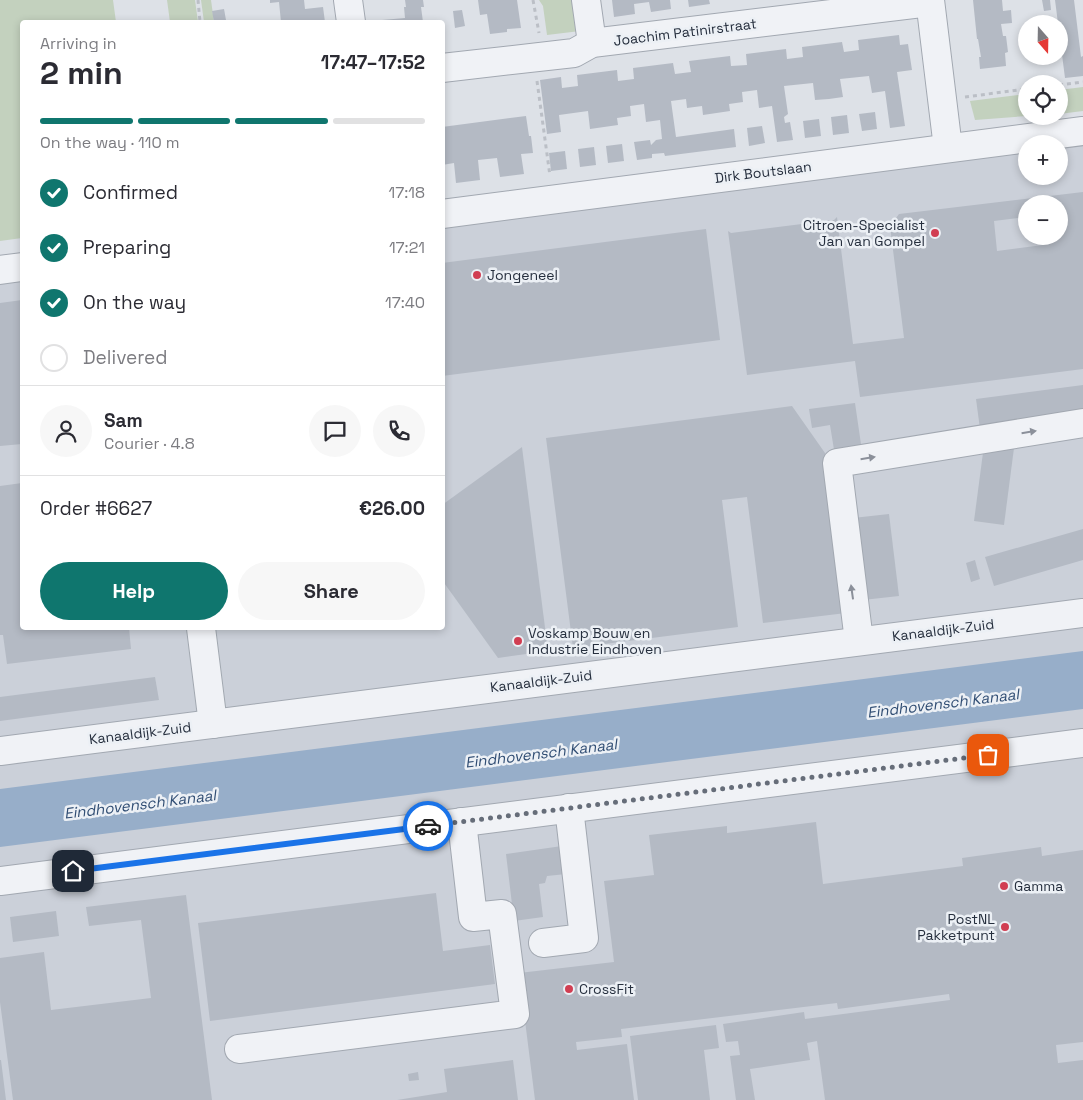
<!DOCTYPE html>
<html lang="en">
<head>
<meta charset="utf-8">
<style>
	:root { --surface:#fff; --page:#f7f7f7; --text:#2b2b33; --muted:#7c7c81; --line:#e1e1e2; --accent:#0f766e }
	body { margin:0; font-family:"Space Grotesk",sans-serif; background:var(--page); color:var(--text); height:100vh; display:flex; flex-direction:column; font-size:19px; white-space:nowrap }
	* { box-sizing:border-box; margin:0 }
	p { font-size:16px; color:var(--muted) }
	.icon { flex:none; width:28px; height:28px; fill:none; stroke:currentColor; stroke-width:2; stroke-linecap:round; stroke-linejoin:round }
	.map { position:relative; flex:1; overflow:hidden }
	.panel { position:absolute; left:20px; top:20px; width:425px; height:610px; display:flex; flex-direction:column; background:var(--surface); border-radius:5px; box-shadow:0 2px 8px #0003 }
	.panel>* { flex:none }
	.needle { width:32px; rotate:160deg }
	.tools { position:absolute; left:1018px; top:15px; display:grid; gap:10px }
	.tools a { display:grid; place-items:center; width:50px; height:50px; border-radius:50%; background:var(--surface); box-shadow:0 2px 8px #0003; font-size:25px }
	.pin { position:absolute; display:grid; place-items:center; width:42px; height:42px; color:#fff; margin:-21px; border-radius:10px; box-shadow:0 2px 8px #0006 }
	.courier { position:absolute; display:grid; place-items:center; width:50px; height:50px; margin:-25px; border:4px solid #1a73e8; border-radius:50%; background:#fff; color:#222; box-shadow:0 1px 6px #0007 }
	.overview em { font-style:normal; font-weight:700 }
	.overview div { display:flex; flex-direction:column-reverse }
	.overview { display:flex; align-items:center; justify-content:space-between; height:85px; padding:0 20px }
	h1 { font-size:32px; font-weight:700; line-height:38px }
	.bar { display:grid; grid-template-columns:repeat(4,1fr); gap:8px 5px; align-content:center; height:60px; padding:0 20px }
	.bar i { height:6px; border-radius:4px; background:var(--line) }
	.bar .selected { background:var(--accent) }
	.bar p { grid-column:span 4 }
	.line { display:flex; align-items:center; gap:12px; padding:0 20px; border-top:1px solid var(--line) }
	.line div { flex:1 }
	.round { display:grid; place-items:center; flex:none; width:52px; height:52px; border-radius:26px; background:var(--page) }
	ol { padding:0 20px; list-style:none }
	li { display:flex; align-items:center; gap:15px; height:55px }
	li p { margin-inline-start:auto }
	li .icon { padding:5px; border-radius:50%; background:var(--accent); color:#fff; stroke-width:4 }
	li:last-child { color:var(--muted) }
	li i { width:28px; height:28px; border:2px solid var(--line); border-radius:50% }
	.primary-button { display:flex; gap:10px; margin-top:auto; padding:10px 20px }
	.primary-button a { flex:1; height:58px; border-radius:30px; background:var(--accent); color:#fff; font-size:20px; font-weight:700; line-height:58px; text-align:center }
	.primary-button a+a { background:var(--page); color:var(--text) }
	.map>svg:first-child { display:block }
	.built { fill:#cbd0d9; fill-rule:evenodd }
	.green { fill:#c3d1be }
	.water { fill:#97aec9 }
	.building { fill:#b4bac4; fill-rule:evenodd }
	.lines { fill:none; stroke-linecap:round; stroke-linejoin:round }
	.minor-casing { stroke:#a2a8b1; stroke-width:30 }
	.path { stroke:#bbbfc6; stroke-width:3; stroke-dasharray:4 4; stroke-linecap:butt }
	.minor { stroke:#f0f2f6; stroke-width:28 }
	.oneway { fill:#8b909a }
	.done { stroke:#666d79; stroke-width:5; stroke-dasharray:0 9 }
	.route { stroke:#1a73e8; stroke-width:6 }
	.poi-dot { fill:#d13e52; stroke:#ecf0f5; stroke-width:2 }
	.labels { text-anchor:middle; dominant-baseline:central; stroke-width:5; stroke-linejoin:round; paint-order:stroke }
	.street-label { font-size:14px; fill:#262f3e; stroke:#ecf0f5 }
	.poi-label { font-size:14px; fill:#262f3e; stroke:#ecf0f5; text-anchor:start }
	.water-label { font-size:15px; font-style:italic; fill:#304d73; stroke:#ecf0f5 }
</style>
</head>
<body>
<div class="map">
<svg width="1083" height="1100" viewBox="0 0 1083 1100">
	<rect width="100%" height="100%" fill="#dde1e7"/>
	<path class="built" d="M1083 144V1100H0V258L22 255V628H442L443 207 1026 150V176H1059V146ZM1026 204H1059V236H1026Z"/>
	<g class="green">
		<path d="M0 0H113L116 22H22V238L0 241Z"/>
		<path d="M167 0H195L198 22H170Z"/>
		<path d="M201 0H211L214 22H204Z"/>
		<path d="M539 0H578L580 31 547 35 543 6Z"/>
		<path d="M1083 87V111L1059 114V90Z"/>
		<path d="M1026 94 1027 116 975 120 970 101Z"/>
	</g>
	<path class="water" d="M1083 651V709L0 847V789Z"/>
	<g class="building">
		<path d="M270 0H304L305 9 323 7 325 22H281L279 2 270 3Z"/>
		<path d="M405 0H423L424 7H421L423 22H383L382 20 405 18 404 7H406Z"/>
		<path d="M478 0H517L521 28 507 29V32L490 34 487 14 480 15Z"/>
		<path d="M612 0H670L671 9 651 12 649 2 634 4 635 14 614 17Z"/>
		<path d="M688 0H709L710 4 689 7Z"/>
		<path d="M973 0H1002L1003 11 1011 10 1012 23 1001 24 1003 36H1006L1008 52 1005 53 1006 66 980 69 979 57H981L978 39H977Z"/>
		<path d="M1042 0H1050L1051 10 1044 11Z"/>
		<path d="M1055 0H1074L1081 57 1083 56V76L1065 78Z"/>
		<path d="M224 9 226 20 214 22 212 11Z"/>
		<path d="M462 10 465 26 455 28 453 11Z"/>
		<path d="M899 35 900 45 908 44 912 70 897 72 905 126 890 128 885 91 872 93 869 76 840 79 843 97 829 99 815 100 813 83 784 86 788 114 784 117 785 123 790 122 793 140 777 142 772 106 759 108 757 90 742 92 743 102 729 104 730 111 703 115 702 106 687 108 686 99 671 101 676 137 734 129 736 147 665 156 664 153 652 154V158L637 160 634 142 650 140 651 145 656 140 662 139 660 120 646 122 644 104 630 106 631 116 617 118 618 125 590 129 588 111 559 115 561 132 547 134 540 80 561 77 562 88 578 86 577 75 617 70 618 81 634 79 633 68 673 63 675 74 691 72 689 61 730 56 731 66 747 65 746 54 786 49 787 59 803 57 802 47 842 42 844 52 859 50 858 40Z"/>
		<path d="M875 112 877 129 862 131 859 114Z"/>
		<path d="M847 115 849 133 833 135 831 117Z"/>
		<path d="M526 116 529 136H531L533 153 521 154 524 174 500 177 497 158 478 160 480 180 456 183 454 163 442 165V127Z"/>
		<path d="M819 119 821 136 805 138 803 121Z"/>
		<path d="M762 126 765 143 749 146 747 128Z"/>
		<path d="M622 144 624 161 608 163 606 146Z"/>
		<path d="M594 147 596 165 580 167 578 149Z"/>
		<path d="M565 151 567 169 551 171 549 153Z"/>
		<path d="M1083 192V369L860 397 855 361 747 375 728 231 731 233 834 220 837 217 853 344 904 338 890 226 899 214ZM1026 204H1059V236H1042L1043 245 997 251 994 221 1026 217Z"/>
		<path d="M706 229 720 340 442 376V263Z"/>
		<path d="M22 300V444L0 446V303Z"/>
		<path d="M1083 385V415L980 429 976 399Z"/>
		<path d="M855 403 863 458 836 462 830 425 812 428 809 409Z"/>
		<path d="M792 406 825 453 846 613 763 623 747 497 722 500 738 627 573 648 546 438Z"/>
		<path d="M984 445 1014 448 1004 525 974 521Z"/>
		<path d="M522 447 548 651 498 658 442 580V505Z"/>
		<path d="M22 483V628H129L131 649 7 664 3 635H0V486Z"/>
		<path d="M889 514 899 596 854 601 844 519Z"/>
		<path d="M1083 529V560L994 586 985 557Z"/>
		<path d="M975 560 980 579 971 582 966 563Z"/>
		<path d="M155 677 159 700 0 721V697Z"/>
		<path d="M816 822 823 884 963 866 962 858 1041 847 1042 856 1083 850V1042L1056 1045 1058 1063 1083 1060V1100H825L817 1041 807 1043 810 1060 750 1069 755 1100H736L730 1056 740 1055 738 1041 726 1042 723 1024 804 1012 805 1019 950 1000 949 994 838 1009 837 1003 621 1029 622 1037 576 1042 577 1050 627 1044 634 1100H535L519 973 614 962 604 881 654 875 649 835 727 826V833Z"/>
		<path d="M562 846 566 874 547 876 545 883 539 884 543 917 514 921 506 854Z"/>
		<path d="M436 893 443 951 490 945 495 984 210 1021 198 923Z"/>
		<path d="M186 895 212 1100H13L0 1002V958L44 952 51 1010 151 998 141 920 89 926 86 907Z"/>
		<path d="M56 911 59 936 13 942 10 917Z"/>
		<path d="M716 1025 719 1048 704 1050 710 1100H638L630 1036Z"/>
		<path d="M0 1060H1L6 1100H0Z"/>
		<path d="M513 1060 518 1100H397L447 1092 444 1069Z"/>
		<path d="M418 1072 419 1080 409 1081 408 1074Z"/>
	</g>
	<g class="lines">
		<defs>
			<g id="minor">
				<path d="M348 0 351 22"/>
				<path d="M586 0 592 43"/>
				<path d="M930 0 948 148"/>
				<path d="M442 68 574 53 592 43 930 2"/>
				<path d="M442 214 1083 131"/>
				<path d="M0 270 22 267"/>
				<path d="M201 628 213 724"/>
				<path d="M859 641 837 463 1083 423"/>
				<path d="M0 751 1083 613"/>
				<path d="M0 881 1083 743"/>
				<path d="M543 943 584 938 569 808"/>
				<path d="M239 1049 515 1014 502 914 473 917 462 822"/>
			</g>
		</defs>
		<use href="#minor" class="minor-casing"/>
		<g class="path">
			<path d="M198 0 200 22"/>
			<path d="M533 0 539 33"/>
			<path d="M537 81 550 176"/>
			<path d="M1059 85 1083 82"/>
			<path d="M965 97 1026 89"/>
		</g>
		<use href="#minor" class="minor"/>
	</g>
	<defs><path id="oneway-solid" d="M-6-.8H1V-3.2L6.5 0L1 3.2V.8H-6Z" transform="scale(1.25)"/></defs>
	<g class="oneway">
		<use href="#oneway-solid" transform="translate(1029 432) rotate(-9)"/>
		<use href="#oneway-solid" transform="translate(868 458) rotate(-9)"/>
		<use href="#oneway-solid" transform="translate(852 592) rotate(-98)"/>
	</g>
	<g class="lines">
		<path class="done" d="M428 826 988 755"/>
		<path class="route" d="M73 871 428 826"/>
	</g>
	<g class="poi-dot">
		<circle cx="935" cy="233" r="5"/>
		<circle cx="477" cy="275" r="5"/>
		<circle cx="518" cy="641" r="5"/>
		<circle cx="1004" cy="886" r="5"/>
		<circle cx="1005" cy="927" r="5"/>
		<circle cx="569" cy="989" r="5"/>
	</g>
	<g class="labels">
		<g class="street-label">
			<text transform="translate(685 32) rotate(-7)">Joachim Patinirstraat</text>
			<text transform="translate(763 172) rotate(-7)">Dirk Boutslaan</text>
			<text transform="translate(943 630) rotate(-7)">Kanaaldijk-Zuid</text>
			<text transform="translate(541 681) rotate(-7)">Kanaaldijk-Zuid</text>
			<text transform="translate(140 733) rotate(-7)">Kanaaldijk-Zuid</text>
		</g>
		<g class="poi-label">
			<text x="925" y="225" text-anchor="end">Citroen-Specialist<tspan x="925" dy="16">Jan van Gompel</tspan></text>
			<text x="487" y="275">Jongeneel</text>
			<text x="528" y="633">Voskamp Bouw en<tspan x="528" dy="16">Industrie Eindhoven</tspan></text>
			<text x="1014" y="886">Gamma</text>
			<text x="995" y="919" text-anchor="end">PostNL<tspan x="995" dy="16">Pakketpunt</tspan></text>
			<text x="579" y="989">CrossFit</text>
		</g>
		<g class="water-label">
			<text transform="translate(943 703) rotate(-7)">Eindhovensch Kanaal</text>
			<text transform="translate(541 753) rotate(-7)">Eindhovensch Kanaal</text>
			<text transform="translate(140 804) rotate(-7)">Eindhovensch Kanaal</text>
		</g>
	</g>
</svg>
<div class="tools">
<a><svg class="needle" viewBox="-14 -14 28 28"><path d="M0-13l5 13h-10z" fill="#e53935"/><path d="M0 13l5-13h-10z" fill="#7c7c81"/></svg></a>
<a><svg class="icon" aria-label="locate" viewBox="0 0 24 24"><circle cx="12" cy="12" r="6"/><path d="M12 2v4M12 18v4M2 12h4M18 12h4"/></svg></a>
<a>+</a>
<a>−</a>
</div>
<div class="pin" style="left:988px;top:755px;background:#ea580c"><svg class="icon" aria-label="bag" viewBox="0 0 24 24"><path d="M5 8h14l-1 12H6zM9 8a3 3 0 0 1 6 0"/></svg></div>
<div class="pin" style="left:73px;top:871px;background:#1f2937"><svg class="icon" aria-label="home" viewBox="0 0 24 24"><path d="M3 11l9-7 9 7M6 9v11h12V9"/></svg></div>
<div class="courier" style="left:428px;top:826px"><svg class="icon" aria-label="car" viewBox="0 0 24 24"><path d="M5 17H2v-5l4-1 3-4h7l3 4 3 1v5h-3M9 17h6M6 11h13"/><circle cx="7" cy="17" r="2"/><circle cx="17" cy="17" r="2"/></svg></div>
<section class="panel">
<div class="overview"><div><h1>2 min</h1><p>Arriving in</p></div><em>17:47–17:52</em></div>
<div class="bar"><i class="selected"></i><i class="selected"></i><i class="selected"></i><i></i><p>On the way · 110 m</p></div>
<ol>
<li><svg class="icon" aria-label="check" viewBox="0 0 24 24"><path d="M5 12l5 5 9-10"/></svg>Confirmed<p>17:18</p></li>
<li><svg class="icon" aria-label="check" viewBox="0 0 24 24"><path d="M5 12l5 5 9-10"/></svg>Preparing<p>17:21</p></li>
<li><svg class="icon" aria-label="check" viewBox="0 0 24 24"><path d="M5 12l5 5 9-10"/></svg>On the way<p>17:40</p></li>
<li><i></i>Delivered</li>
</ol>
<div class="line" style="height:90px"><a class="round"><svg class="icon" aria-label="person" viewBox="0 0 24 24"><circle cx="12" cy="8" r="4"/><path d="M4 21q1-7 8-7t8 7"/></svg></a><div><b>Sam</b><p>Courier · 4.8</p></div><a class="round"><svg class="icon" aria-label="chat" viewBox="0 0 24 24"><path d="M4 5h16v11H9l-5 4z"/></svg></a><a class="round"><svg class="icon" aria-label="phone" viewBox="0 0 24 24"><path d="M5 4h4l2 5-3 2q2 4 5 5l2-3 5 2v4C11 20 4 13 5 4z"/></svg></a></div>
<div class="line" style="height:65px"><div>Order #6627</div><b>€26.00</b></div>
<div class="primary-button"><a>Help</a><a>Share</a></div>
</section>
</div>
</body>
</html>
